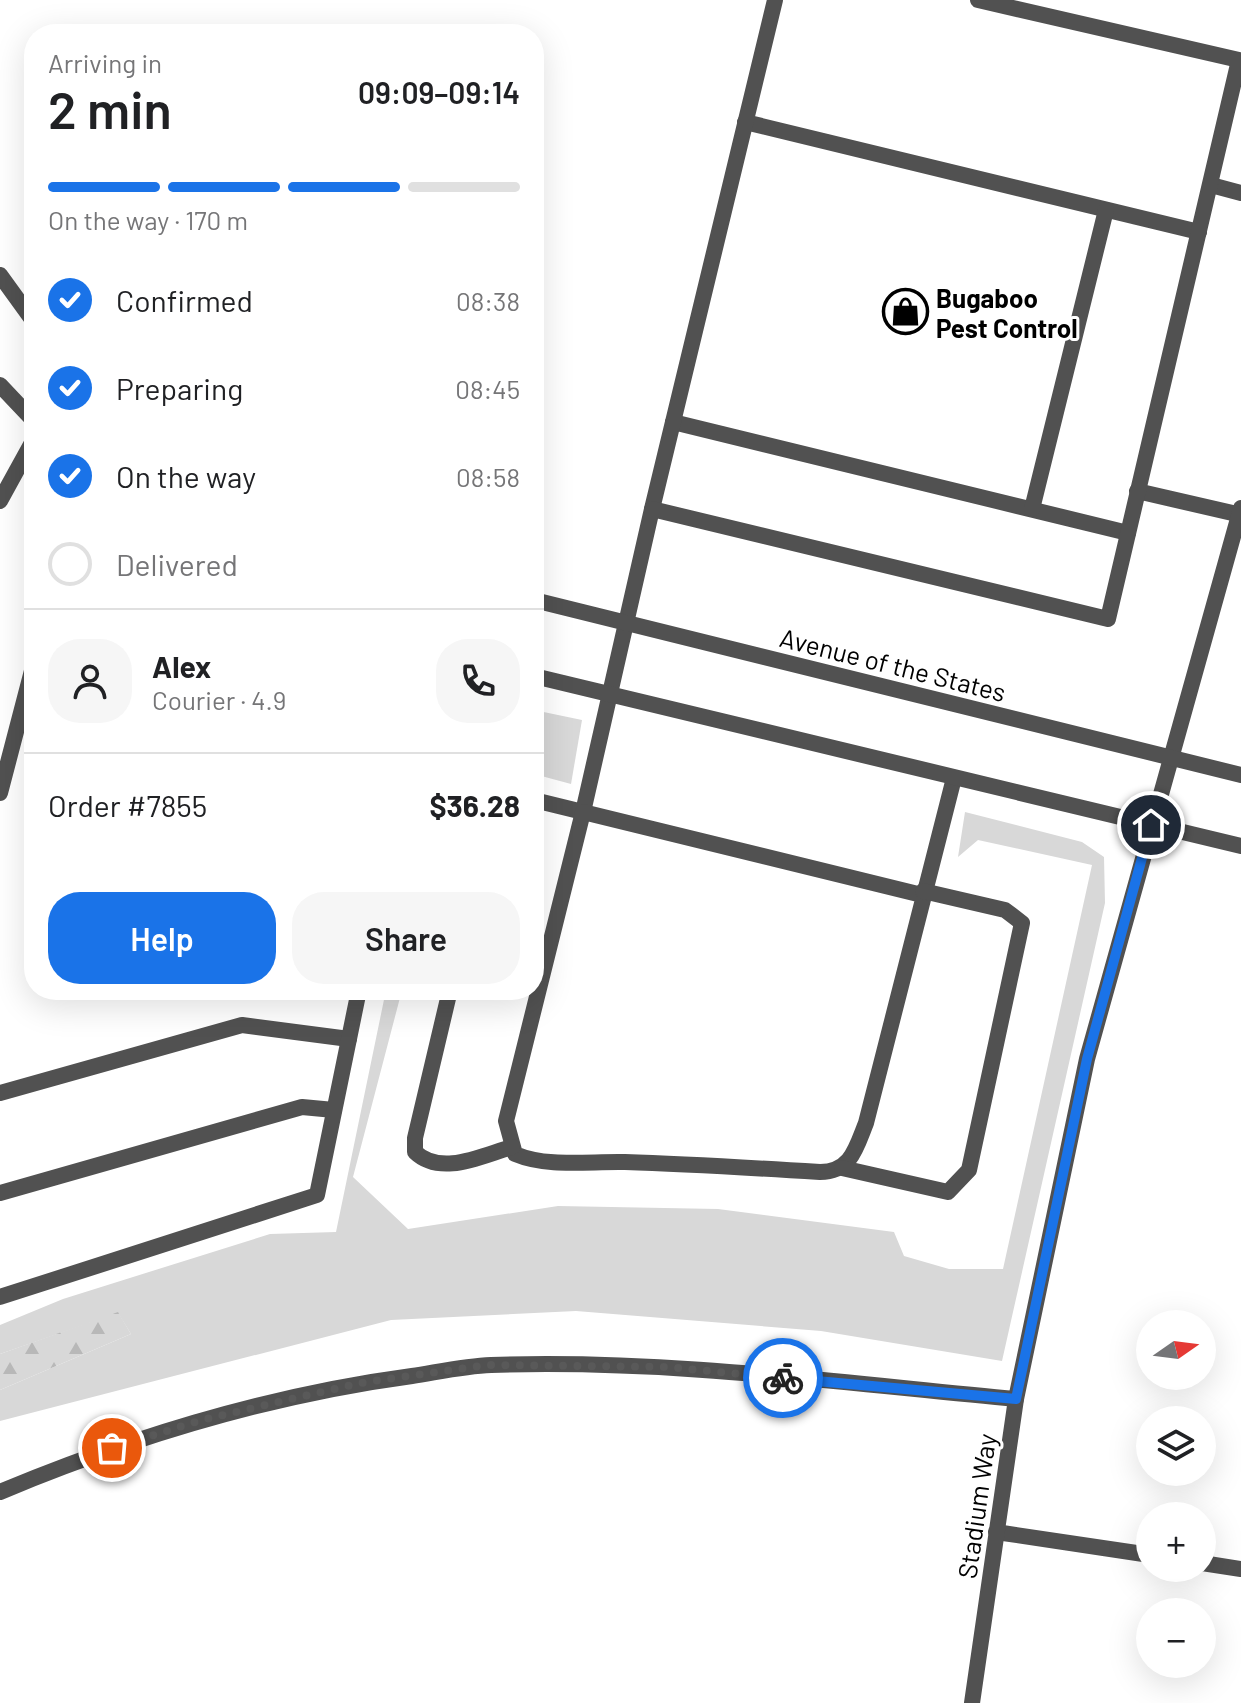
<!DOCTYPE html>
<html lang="en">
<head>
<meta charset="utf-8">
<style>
	:root { --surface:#fff; --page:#f6f6f6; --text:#202124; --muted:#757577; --line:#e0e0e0; --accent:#1a73e8 }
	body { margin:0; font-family:Barlow,sans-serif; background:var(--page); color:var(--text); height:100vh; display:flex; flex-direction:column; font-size:30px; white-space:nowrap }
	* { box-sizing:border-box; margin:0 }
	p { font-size:26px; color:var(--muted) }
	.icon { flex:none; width:44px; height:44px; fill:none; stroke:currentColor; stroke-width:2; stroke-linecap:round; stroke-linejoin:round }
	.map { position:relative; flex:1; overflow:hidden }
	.sheet { position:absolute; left:24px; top:24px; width:520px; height:976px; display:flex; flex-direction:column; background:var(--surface); border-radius:32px; box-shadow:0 8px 32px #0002 }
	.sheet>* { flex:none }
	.needle { width:52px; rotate:76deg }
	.tools { position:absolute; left:1136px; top:1310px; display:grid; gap:16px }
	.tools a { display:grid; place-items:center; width:80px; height:80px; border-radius:50%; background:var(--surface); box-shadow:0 8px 32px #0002; font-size:40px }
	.pin { position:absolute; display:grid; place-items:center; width:68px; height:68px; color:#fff; margin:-34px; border:4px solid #fff; border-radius:50%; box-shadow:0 2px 8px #0007 }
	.courier { position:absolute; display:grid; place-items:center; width:80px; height:80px; margin:-40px; border:6px solid #1a73e8; border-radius:50%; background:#fff; color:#222; box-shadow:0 2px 10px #0007 }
	.head em { font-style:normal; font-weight:600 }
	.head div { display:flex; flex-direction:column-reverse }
	.head { display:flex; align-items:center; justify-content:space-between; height:136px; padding:0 24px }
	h1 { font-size:52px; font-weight:600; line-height:60px }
	.bar { display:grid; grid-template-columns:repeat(4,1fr); gap:12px 8px; align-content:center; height:96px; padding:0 24px }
	.bar i { height:10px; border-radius:6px; background:var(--line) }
	.bar .selected { background:var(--accent) }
	.bar p { grid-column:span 4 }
	.line { display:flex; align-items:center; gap:20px; padding:0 24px; border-top:2px solid var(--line) }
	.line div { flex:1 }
	.round { display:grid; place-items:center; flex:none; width:84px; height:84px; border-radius:32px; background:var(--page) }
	ol { padding:0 24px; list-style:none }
	li { display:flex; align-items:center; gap:24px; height:88px }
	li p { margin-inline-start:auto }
	li .icon { padding:8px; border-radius:50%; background:var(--accent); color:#fff; stroke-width:4 }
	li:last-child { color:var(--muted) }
	li i { width:44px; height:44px; border:4px solid var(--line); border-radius:50% }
	.cta { display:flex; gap:16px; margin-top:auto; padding:16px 24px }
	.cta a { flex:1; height:92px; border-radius:32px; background:var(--accent); color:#fff; font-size:32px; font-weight:600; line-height:92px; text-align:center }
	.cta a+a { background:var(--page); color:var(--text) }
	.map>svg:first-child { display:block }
	.grass { fill:#d8d8d8 }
	.forest { fill:url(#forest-firs) }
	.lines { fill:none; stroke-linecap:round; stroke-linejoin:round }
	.lane { stroke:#515151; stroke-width:16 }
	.street { stroke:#515151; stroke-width:16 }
	.done { stroke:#595959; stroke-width:8; stroke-dasharray:0 14.4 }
	.route { stroke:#1a73e8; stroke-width:10 }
	.labels { text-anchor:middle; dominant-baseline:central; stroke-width:6; stroke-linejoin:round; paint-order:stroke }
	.poi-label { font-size:26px; font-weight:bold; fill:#000; stroke:#fff; text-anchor:start }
	.street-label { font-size:26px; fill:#000; stroke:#fff }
</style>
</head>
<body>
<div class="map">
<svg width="1241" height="1703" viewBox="0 0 1241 1703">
	<defs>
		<pattern id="forest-firs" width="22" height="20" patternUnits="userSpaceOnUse" patternTransform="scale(2)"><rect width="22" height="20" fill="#d8d8d8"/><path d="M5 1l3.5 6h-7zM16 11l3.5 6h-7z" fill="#b8b8b8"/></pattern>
	</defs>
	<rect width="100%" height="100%" fill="#fff"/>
	<g class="grass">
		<path d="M534 710 582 720 571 784 534 774Z"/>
		<path d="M965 812 1082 842 1104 857 1105 903 1002 1361 821 1331 576 1311 391 1320 0 1421V1390L131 1334 118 1313 0 1354V1325L63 1299 270 1234 336 1232 386 990H402L353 1177 408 1229 558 1206 718 1209 894 1232 904 1256 949 1269H1003L1092 865 978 840 958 857Z"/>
	</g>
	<path class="forest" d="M118 1312 131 1334 0 1390V1354Z"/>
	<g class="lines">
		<g class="lane">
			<path d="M745 122 1199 232"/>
			<path d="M1211 185 1241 193"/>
			<path d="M673 422 1128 533"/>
			<path d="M1137 491 1241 515"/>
			<path d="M0 501 34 439"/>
			<path d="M652 509 775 0"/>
			<path d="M1032 509 1106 210"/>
			<path d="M0 793 34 663"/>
			<path d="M534 800 583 812 652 509 1108 619 1239 60 978 0"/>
			<path d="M922 895 583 812 506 1121 515 1154C548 1168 590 1161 625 1162 690 1164 755 1168 820 1172 851 1172 856 1148 866 1123L954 778"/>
			<path d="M450 990 415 1138V1152C441 1177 483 1155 512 1147"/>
			<path d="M0 1093 242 1025 349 1039"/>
			<path d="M842 1168 948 1192 969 1170 1022 923 1005 910 923 891"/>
			<path d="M0 1193 302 1107 334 1110"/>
			<path d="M0 1297 317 1195 359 990"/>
			<path d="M0 1492C132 1437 270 1395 412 1376 438 1372 465 1366 491 1365 666 1359 842 1383 1016 1399"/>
			<path d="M996 1532 1150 1555"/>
			<path d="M1202 1563 1241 1569"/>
			<path d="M972 1703 1016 1399 1087 1059 1241 508"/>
		</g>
		<g class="street">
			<path d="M0 275 34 322"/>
			<path d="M0 385 34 421"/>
			<path d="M534 600 1241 775"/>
			<path d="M534 676 1241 846"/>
		</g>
	</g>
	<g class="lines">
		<path class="done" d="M112 1448 202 1420 360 1383 488 1365 667 1367 783 1378"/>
		<path class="route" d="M783 1378 1016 1399 1087 1059 1151 825"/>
	</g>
	<defs>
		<symbol id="shop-ring" viewBox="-11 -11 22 22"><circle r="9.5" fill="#fff" stroke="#000" stroke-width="1.5"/><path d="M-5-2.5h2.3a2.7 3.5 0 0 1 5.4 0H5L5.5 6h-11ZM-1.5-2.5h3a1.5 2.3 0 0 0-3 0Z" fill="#000"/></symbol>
	</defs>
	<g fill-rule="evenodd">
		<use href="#shop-ring" x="880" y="286" width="51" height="51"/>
	</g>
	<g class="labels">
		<g class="poi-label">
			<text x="936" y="297">Bugaboo<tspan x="936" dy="30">Pest Control</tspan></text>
		</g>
		<g class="street-label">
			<text transform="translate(893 664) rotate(14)">Avenue of the States</text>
			<text transform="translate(976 1506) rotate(-82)">Stadium Way</text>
		</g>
	</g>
</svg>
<div class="tools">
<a><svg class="needle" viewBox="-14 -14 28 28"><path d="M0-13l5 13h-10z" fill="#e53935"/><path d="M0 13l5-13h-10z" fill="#757577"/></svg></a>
<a><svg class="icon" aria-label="layers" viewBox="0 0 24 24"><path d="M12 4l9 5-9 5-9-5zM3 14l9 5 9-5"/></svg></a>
<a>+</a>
<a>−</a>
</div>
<div class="pin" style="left:112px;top:1448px;background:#ea580c"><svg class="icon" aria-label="bag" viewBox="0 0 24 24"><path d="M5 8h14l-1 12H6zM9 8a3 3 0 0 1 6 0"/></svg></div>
<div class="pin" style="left:1151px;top:825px;background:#1f2937"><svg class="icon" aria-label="home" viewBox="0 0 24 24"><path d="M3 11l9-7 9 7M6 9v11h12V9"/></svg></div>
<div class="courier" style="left:783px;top:1378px"><svg class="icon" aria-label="bike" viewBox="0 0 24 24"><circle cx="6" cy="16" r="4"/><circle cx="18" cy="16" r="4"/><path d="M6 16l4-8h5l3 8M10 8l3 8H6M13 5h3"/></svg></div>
<section class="sheet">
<div class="head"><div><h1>2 min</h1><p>Arriving in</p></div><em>09:09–09:14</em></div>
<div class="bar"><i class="selected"></i><i class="selected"></i><i class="selected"></i><i></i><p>On the way · 170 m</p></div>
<ol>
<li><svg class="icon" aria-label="check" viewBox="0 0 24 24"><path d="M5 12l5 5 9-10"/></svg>Confirmed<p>08:38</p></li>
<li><svg class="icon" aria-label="check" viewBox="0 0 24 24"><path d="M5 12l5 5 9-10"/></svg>Preparing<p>08:45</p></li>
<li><svg class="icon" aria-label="check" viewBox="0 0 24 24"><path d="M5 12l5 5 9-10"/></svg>On the way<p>08:58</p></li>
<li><i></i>Delivered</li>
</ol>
<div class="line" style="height:144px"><a class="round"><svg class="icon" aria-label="person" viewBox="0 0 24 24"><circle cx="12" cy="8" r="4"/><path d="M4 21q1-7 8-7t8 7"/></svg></a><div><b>Alex</b><p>Courier · 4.9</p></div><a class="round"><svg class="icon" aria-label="phone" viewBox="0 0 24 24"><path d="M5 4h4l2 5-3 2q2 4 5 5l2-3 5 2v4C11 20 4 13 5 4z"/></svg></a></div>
<div class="line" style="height:104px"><div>Order #7855</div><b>$36.28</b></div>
<div class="cta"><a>Help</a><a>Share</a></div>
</section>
</div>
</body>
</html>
